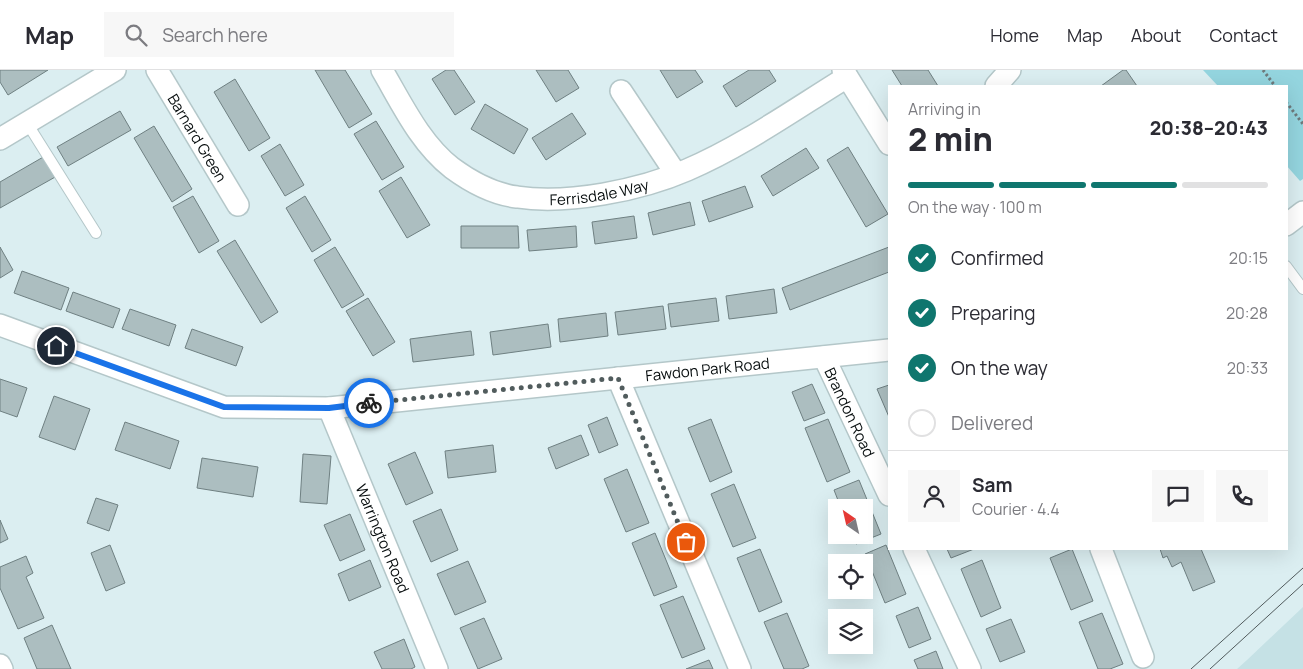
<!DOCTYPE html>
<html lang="en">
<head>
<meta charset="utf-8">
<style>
	:root { --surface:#fff; --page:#f7f7f7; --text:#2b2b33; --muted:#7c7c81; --line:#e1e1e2; --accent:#0f766e }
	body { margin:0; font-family:Manrope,sans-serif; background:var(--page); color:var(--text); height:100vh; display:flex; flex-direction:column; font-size:19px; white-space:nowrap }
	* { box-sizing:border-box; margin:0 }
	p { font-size:16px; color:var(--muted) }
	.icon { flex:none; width:28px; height:28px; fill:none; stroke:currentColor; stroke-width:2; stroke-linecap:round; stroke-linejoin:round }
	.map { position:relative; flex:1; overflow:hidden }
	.side { position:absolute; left:888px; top:15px; width:400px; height:465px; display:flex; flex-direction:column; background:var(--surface); border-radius:0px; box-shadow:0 5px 20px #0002 }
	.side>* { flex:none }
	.needle { width:32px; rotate:326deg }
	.fabs { position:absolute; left:828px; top:429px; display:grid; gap:10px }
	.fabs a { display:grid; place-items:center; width:45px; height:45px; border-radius:0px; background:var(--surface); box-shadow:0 5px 20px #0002; font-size:25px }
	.pin { position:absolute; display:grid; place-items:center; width:42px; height:42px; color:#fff; margin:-21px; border:2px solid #fff; border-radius:50%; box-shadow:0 1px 5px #0007 }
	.courier { position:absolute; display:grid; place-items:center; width:50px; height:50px; margin:-25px; border:4px solid #1a73e8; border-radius:50%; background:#fff; color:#222; box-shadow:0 1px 6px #0007 }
	.headline em { font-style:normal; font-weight:800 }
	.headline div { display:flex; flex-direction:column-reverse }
	.headline { display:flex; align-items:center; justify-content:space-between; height:85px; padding:0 20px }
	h1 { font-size:32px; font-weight:800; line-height:38px }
	.bar { display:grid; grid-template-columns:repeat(4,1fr); gap:8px 5px; align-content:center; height:60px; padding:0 20px }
	.bar i { height:6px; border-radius:4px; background:var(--line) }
	.bar .active { background:var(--accent) }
	.bar p { grid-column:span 4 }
	.line { display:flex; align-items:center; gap:12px; padding:0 20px; border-top:1px solid var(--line) }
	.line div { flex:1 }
	.round { display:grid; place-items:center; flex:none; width:52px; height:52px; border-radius:0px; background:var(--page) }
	ol { padding:0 20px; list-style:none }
	li { display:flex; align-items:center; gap:15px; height:55px }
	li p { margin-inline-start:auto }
	li .icon { padding:5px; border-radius:50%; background:var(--accent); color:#fff; stroke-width:4 }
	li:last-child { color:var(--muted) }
	li i { width:28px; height:28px; border:2px solid var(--line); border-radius:50% }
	header { display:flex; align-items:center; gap:30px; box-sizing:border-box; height:70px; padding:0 25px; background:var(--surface); border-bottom:1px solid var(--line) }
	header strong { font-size:24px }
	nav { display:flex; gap:28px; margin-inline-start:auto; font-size:18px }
	.search { width:350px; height:45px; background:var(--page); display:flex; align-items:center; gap:12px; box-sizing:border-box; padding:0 18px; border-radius:0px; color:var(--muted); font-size:19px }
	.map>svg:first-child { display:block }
	.built { fill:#c5e1e5 }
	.green { fill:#94d5df }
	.building { fill:#acbec0; stroke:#6f8082 }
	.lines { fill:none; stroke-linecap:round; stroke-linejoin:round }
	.lane-casing { stroke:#b4c7c9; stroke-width:12 }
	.street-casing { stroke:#b4c7c9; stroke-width:24 }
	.path { stroke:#6e7a7c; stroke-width:3; stroke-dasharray:2.5 2.5; stroke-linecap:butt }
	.lane { stroke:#fff; stroke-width:10 }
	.street { stroke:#fff; stroke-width:21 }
	.tram { stroke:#515b5d; stroke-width:1 }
	.done { stroke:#515c5d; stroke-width:5; stroke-dasharray:0 9 }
	.route { stroke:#1a73e8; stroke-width:6 }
	.labels { text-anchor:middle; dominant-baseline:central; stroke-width:4; stroke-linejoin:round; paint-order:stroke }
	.street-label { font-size:15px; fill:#070d0e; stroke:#fff }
</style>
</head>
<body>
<header>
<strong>Map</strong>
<div class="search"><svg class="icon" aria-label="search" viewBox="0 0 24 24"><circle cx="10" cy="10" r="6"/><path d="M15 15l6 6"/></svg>Search here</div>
<nav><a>Home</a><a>Map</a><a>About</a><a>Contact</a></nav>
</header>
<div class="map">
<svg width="1303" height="599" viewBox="0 0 1303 599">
	<rect width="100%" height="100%" fill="#dbeef1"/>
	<path class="built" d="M1303 537V599H1237L1247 590Z"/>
	<path class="green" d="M1203 0H1303V109L1300 111 1286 95V16H1218Z"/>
	<g class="building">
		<path d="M0 0H48L8 25 0 12Z"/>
		<path d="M315 0H345L372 44 349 58Z"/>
		<path d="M446 0H454L475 32 455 45 432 9Z"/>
		<path d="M536 0H568L579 18 556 32Z"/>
		<path d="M660 0H695L703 12 677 28Z"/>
		<path d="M749 0H769L776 11 736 37 723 16Z"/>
		<path d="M892 0H928L938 16H902Z"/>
		<path d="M1123 0H1126L1137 16H1101Z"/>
		<path d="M235 9 270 68 249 81 214 22Z"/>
		<path d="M485 34 528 59 514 84 471 59Z"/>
		<path d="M120 41 131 60 68 96 57 77Z"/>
		<path d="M572 43 586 64 546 90 532 68Z"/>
		<path d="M376 51 404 97 382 110 354 64Z"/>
		<path d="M154 56 192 119 172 132 134 68Z"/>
		<path d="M280 74 304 115 285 126 261 86Z"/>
		<path d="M848 77 888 144 866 157 827 90Z"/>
		<path d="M806 78 819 98 773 126 761 106Z"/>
		<path d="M45 86 57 106 0 138V112Z"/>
		<path d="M401 107 430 155 407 168 379 121Z"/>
		<path d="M745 116 753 137 709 152 702 131Z"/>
		<path d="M193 126 219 171 199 183 173 137Z"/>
		<path d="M305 126 331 170 312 182 286 138Z"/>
		<path d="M690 132 695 155 653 165 648 143Z"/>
		<path d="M634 146 637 168 595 174 592 152Z"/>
		<path d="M461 156H518L519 178H461Z"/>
		<path d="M576 156 577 177 529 181 527 160Z"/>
		<path d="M235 170 278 242 261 253 217 181Z"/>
		<path d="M0 177 13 200 0 208Z"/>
		<path d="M335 177 364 225 342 238 314 190Z"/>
		<path d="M889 177V202L790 240 782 218Z"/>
		<path d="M22 201 69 218 61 240 14 223Z"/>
		<path d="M774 219 777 243 729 249 726 226Z"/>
		<path d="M73 222 120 239 113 258 66 241Z"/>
		<path d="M368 228 395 272 373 286 346 241Z"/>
		<path d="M716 228 719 251 671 257 668 234Z"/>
		<path d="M663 236 666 259 618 265 615 242Z"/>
		<path d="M130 239 176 255 169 276 122 259Z"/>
		<path d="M606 243 608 266 560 272 558 249Z"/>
		<path d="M548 254 551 277 493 285 490 262Z"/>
		<path d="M192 259 243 277 236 296 185 278Z"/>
		<path d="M471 261 474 285 413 292 410 269Z"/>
		<path d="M0 309 27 318 17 347 0 341Z"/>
		<path d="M812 314 825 343 804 351 792 322Z"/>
		<path d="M889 315V347L877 319Z"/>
		<path d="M54 326 90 339 75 380 39 367Z"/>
		<path d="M607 347 618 375 599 383 588 355Z"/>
		<path d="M711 349 732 402 710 412 688 358Z"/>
		<path d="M828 349 850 402 827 412 805 358Z"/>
		<path d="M125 352 179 371 170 399 115 380Z"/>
		<path d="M581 365 589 385 556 399 548 378Z"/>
		<path d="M493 375 496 402 448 408 445 381Z"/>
		<path d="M415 382 433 423 406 435 388 394Z"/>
		<path d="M303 384 331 386 327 434 300 432Z"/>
		<path d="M202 388 258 397 253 427 197 418Z"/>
		<path d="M627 399 649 453 626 462 604 409Z"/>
		<path d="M859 410 881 464 856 474 852 465H864V438H841L834 420Z"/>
		<path d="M734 414 756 468 733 477 711 424Z"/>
		<path d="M96 428 118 435 109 461 87 453Z"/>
		<path d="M441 439 458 480 431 492 413 451Z"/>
		<path d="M350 444 365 480 340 491 324 455Z"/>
		<path d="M0 450 8 469 0 473Z"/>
		<path d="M655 463 677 517 654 526 632 473Z"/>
		<path d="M110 475 125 513 106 521 91 483Z"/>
		<path d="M886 475 906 524 885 533 865 484Z"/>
		<path d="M760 479 782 532 759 542 737 488Z"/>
		<path d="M947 479H974L951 488Z"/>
		<path d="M1072 479 1093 531 1071 540 1050 488Z"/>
		<path d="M1160 479H1201L1215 512 1193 521 1181 492 1172 497 1167 486 1163 488Z"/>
		<path d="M26 486 33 503 26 507 44 548 18 559 0 518V497Z"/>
		<path d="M370 490 381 517 349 531 338 504Z"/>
		<path d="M982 490 1001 538 981 547 961 499Z"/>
		<path d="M468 491 486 532 455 545 437 504Z"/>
		<path d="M683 526 705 579 682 588 660 535Z"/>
		<path d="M918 537 931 569 909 578 896 546Z"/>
		<path d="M787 543 809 596 802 599H784L764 552Z"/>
		<path d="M1102 543 1123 594 1110 599H1098L1079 552Z"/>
		<path d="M484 548 502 589 478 599 460 558Z"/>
		<path d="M1011 549 1025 582 1000 592 986 559Z"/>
		<path d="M52 555 71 599H37L24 568Z"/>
		<path d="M404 569 415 597 411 599H382L374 582Z"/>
		<path d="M936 581 943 599H918L914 590Z"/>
		<path d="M709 590 713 599H686Z"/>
	</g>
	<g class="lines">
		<defs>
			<g id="lane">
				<path d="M27 53 96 163"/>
				<path d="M1286 196 1303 219"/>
			</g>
			<g id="street">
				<path id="s1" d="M157 0 238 135"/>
				<path id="s2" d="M382 0C402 34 420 73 452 98 471 112 493 124 517 127 567 135 641 120 687 100 743 76 795 39 847 7"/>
				<path d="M843 0 889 74"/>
				<path d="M996 16 1010 0"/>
				<path d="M621 21 676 104"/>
				<path d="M0 69 115 0"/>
				<path d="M1286 155 1303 142"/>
				<path id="s3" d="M0 255 224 337 329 338 889 280"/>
				<path id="s4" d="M824 287 889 425"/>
				<path d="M618 308 740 599"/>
				<path id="s5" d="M329 338 437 599"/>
				<path d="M914 479 970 599"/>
				<path d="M1101 479 1143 587"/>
				<path d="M0 595 2 599"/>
			</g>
		</defs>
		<use href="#lane" class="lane-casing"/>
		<use href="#street" class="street-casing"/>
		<g class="path">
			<path d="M1263 0 1275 16"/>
			<path d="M1286 32 1303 54"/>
		</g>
		<use href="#lane" class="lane"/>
		<use href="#street" class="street"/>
		<g class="tram">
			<path d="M1191 599 1303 498"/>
			<path d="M1210 599 1303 514"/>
		</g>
	</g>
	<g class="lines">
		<path class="done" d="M369 333 618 308 686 472"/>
		<path class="route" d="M56 276 224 337 329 338 369 333"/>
	</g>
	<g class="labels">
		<g class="street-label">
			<text stroke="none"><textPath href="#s1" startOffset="79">Barnard Green</textPath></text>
			<text stroke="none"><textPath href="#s2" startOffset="276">Ferrisdale Way</textPath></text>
			<text stroke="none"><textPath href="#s3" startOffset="724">Fawdon Park Road</textPath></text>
			<text stroke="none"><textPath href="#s4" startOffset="61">Brandon Road</textPath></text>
			<text stroke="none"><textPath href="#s5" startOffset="141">Warrington Road</textPath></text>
		</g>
	</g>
</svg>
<div class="fabs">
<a><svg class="needle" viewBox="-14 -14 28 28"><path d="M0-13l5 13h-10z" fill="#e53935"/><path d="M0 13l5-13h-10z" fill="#7c7c81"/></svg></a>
<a><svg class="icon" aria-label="locate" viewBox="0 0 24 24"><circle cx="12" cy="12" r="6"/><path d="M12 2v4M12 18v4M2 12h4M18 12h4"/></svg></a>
<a><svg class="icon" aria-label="layers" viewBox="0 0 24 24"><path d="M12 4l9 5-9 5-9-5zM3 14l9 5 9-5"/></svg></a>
</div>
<div class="pin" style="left:686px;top:472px;background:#ea580c"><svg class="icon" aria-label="bag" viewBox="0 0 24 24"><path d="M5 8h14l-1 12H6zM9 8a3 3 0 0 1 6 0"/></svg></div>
<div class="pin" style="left:56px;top:276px;background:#1f2937"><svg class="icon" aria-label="home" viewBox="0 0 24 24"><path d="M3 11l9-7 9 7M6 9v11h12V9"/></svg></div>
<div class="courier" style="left:369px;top:333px"><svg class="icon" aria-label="bike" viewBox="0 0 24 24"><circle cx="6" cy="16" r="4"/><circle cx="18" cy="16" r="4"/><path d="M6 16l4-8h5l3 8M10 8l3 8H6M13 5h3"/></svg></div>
<section class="side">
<div class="headline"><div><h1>2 min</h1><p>Arriving in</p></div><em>20:38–20:43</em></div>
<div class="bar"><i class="active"></i><i class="active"></i><i class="active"></i><i></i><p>On the way · 100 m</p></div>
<ol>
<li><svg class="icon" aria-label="check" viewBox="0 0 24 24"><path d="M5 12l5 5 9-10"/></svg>Confirmed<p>20:15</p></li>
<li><svg class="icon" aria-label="check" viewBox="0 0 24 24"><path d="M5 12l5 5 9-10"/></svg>Preparing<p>20:28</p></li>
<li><svg class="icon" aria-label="check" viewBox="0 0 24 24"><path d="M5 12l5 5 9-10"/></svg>On the way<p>20:33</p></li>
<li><i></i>Delivered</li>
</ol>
<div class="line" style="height:90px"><a class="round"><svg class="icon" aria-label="person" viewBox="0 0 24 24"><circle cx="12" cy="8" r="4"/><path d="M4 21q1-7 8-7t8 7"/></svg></a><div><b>Sam</b><p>Courier · 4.4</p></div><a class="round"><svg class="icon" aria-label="chat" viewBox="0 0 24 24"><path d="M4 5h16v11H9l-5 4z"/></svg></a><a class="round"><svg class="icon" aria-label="phone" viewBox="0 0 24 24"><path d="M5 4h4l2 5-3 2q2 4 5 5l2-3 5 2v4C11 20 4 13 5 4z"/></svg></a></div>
</section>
</div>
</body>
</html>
